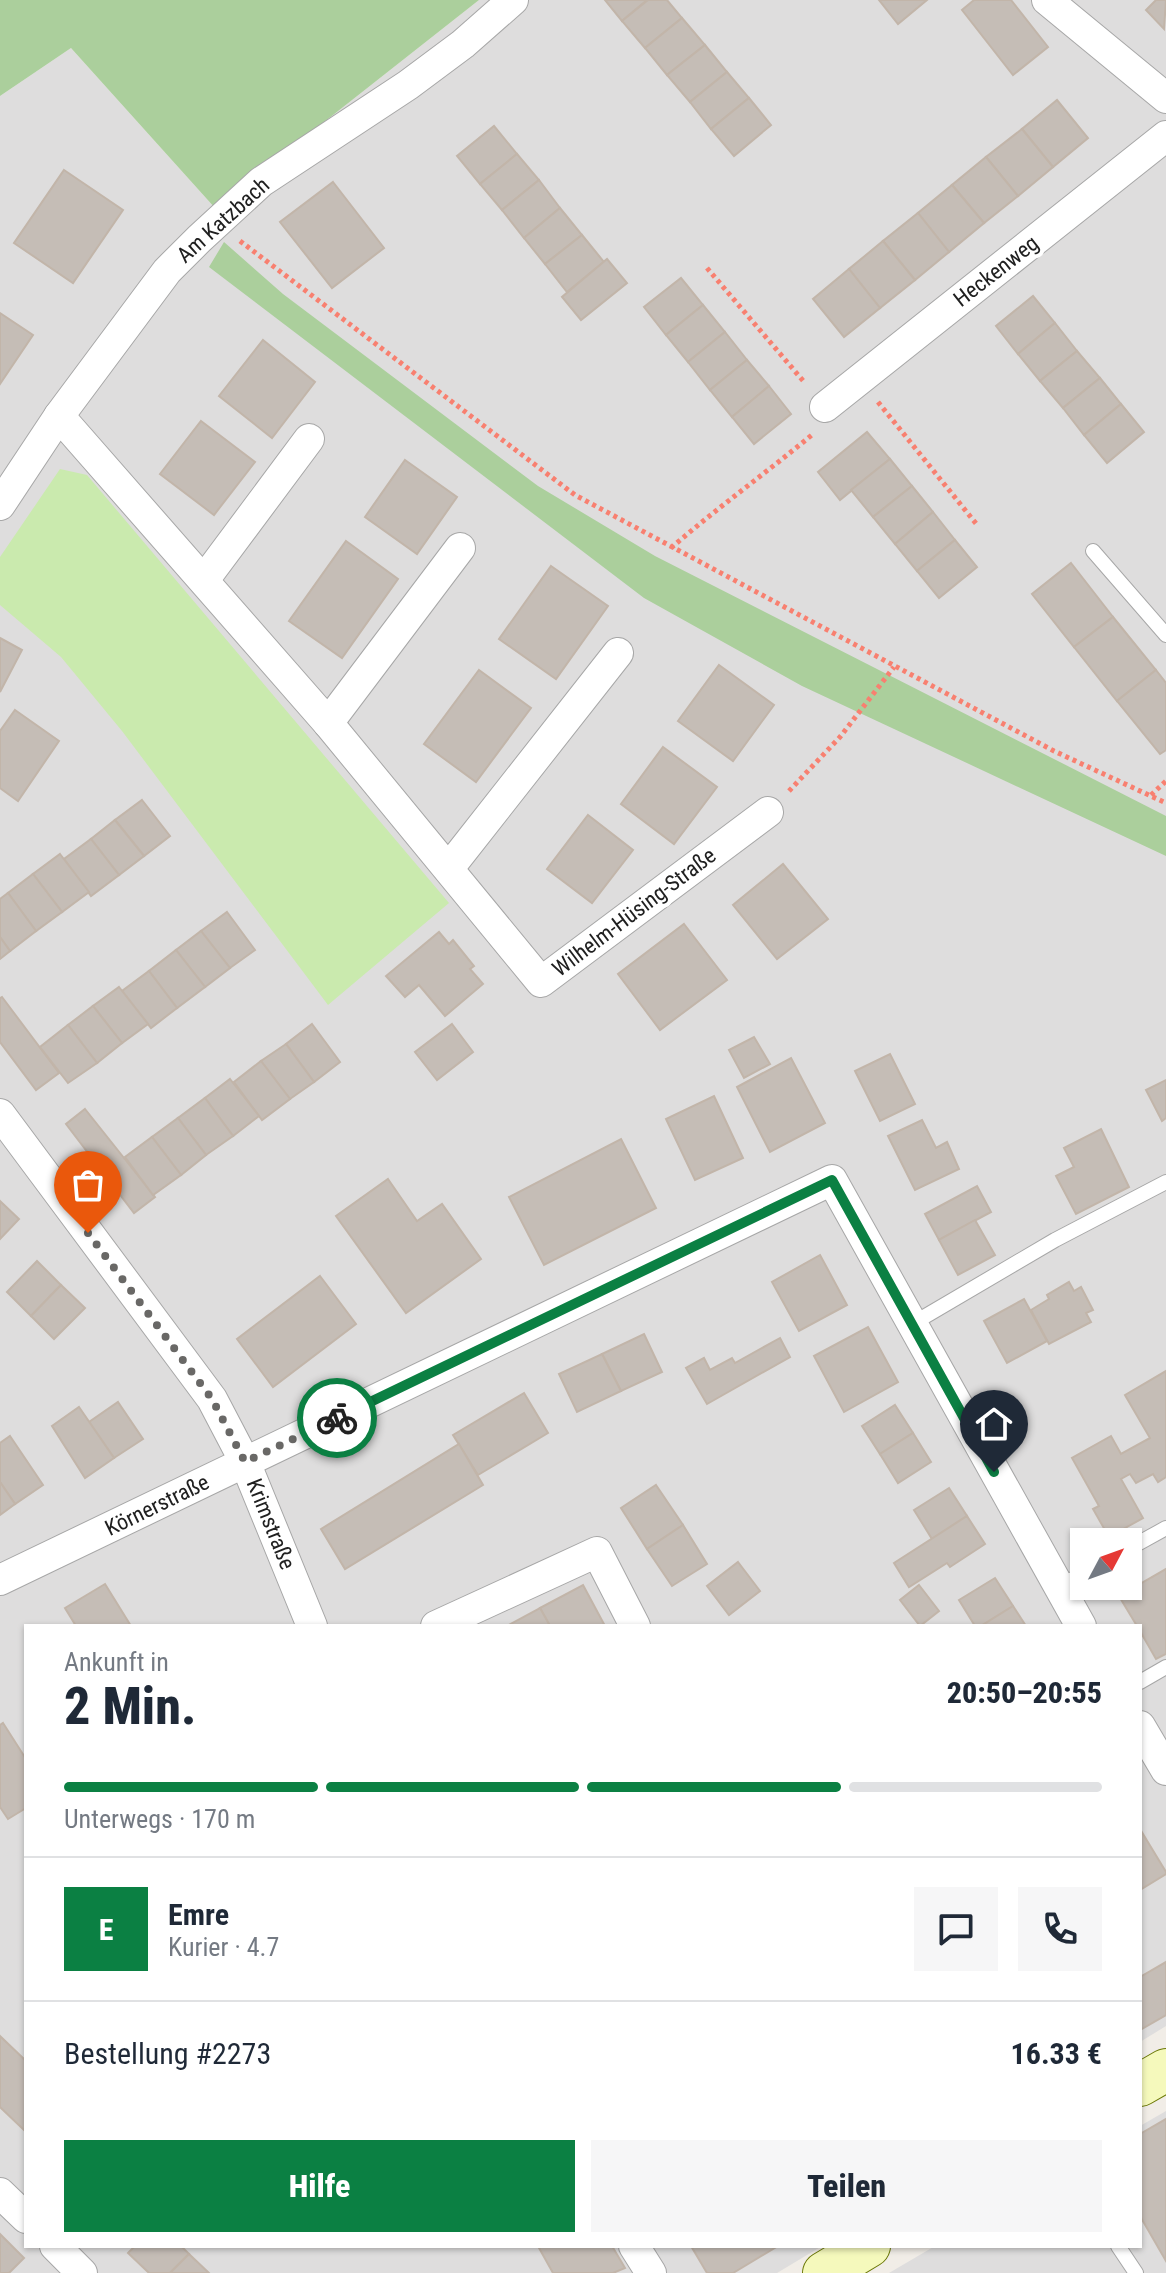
<!DOCTYPE html>
<html lang="de">
<head>
<meta charset="utf-8">
<style>
	:root { --surface:#fff; --page:#f6f6f7; --text:#1f2937; --muted:#747a83; --line:#e0e1e3; --accent:#0b8043 }
	body { margin:0; font-family:"Roboto Condensed",sans-serif; background:var(--page); color:var(--text); height:100vh; display:flex; flex-direction:column; font-size:30px; white-space:nowrap }
	* { box-sizing:border-box; margin:0 }
	p { font-size:26px; color:var(--muted) }
	.icon { flex:none; width:44px; height:44px; fill:none; stroke:currentColor; stroke-width:2; stroke-linecap:round; stroke-linejoin:round }
	.map { position:relative; flex:1; overflow:hidden }
	.panel { position:absolute; left:24px; top:1624px; width:1118px; height:624px; display:flex; flex-direction:column; background:var(--surface); border-radius:0px; box-shadow:0 2px 6px #0004 }
	.panel>* { flex:none }
	.needle { width:52px; rotate:49deg }
	.tools { position:absolute; left:1070px; top:1528px; display:grid; gap:16px }
	.tools a { display:grid; place-items:center; width:72px; height:72px; border-radius:0px; background:var(--surface); box-shadow:0 2px 6px #0004; font-size:40px }
	.pin { position:absolute; display:grid; place-items:center; width:68px; height:68px; color:#fff; margin:-82px -34px; border-radius:50% 50% 50% 0; rotate:-45deg; box-shadow:0 0 8px #0007 }
	.pin .icon { rotate:45deg }
	.courier { position:absolute; display:grid; place-items:center; width:80px; height:80px; margin:-40px; border:6px solid #0b8043; border-radius:50%; background:#fff; color:#222; box-shadow:0 2px 10px #0007 }
	.headline em { font-style:normal; font-weight:800 }
	.headline div { display:flex; flex-direction:column-reverse }
	.headline { display:flex; align-items:center; justify-content:space-between; height:136px; padding:0 40px }
	h1 { font-size:52px; font-weight:800; line-height:60px }
	.bar { display:grid; grid-template-columns:repeat(4,1fr); gap:12px 8px; align-content:center; height:96px; padding:0 40px }
	.bar i { height:10px; border-radius:6px; background:var(--line) }
	.bar .current { background:var(--accent) }
	.bar p { grid-column:span 4 }
	.line { display:flex; align-items:center; gap:20px; padding:0 40px; border-top:2px solid var(--line) }
	.line div { flex:1 }
	.round { display:grid; place-items:center; flex:none; width:84px; height:84px; border-radius:0px; background:var(--page) }
	.cta { display:flex; gap:16px; margin-top:auto; padding:16px 40px }
	.cta a { flex:1; height:92px; border-radius:0px; background:var(--accent); color:#fff; font-size:32px; font-weight:800; line-height:92px; text-align:center }
	.cta a+a { background:var(--page); color:var(--text) }
	.map>svg:first-child { display:block }
	.residential { fill:#dedddd; fill-rule:evenodd }
	.grass { fill:#caeaae }
	.forest { fill:#abcf9c }
	.building { fill:#c5bdb6; stroke:#c2b5a9; stroke-width:2 }
	.lines { fill:none; stroke-linecap:round; stroke-linejoin:round }
	.service-casing { stroke:#a7a7a7; stroke-width:16 }
	.minor-casing { stroke:#a7a7a7; stroke-width:32 }
	.secondary-casing { stroke:#6b7806; stroke-width:44 }
	.path { stroke:#f88070; stroke-width:5; stroke-dasharray:4 4; stroke-linecap:butt }
	.service { stroke:#fff; stroke-width:14 }
	.minor { stroke:#fff; stroke-width:30 }
	.secondary { stroke:#f5f9bc; stroke-width:42 }
	.done { stroke:#696866; stroke-width:8; stroke-dasharray:0 14.4 }
	.route { stroke:#0b8043; stroke-width:10 }
	.labels { text-anchor:middle; dominant-baseline:central; stroke-width:8; stroke-linejoin:round; paint-order:stroke }
	.street-label { font-size:22px; fill:#202020; stroke:#fff }
</style>
</head>
<body>
<div class="map">
<svg width="1166" height="2273" viewBox="0 0 1166 2273">
	<rect width="100%" height="100%" fill="#f1ede7"/>
	<g class="residential">
		<path d="M479 0H1166V2026L1140 2042V1626H26V2246H822L777 2273H0V96L71 48 215 208ZM1084 1542H1128V1586H1084Z"/>
		<path d="M1166 2111V2273H889L935 2246H1140V2126Z"/>
	</g>
	<path class="grass" d="M60 469 87 475 449 903 328 1005 122 731 61 657 0 605V557Z"/>
	<g class="forest">
		<path d="M0 0H479L215 208 71 48 0 96Z"/>
		<path d="M224 242 283 294 538 486 655 556 1166 816V856L802 686 644 598 209 267Z"/>
	</g>
	<g class="building">
		<path d="M605 0H647L622 21Z"/>
		<path d="M648 0H667L682 18 645 48 622 21Z"/>
		<path d="M879 0H927L898 24Z"/>
		<path d="M974 0H1011L1048 47 1013 75 962 10Z"/>
		<path d="M1156 0H1166L1164 29 1146 10Z"/>
		<path d="M682 18 705 45 667 75 645 48Z"/>
		<path d="M705 45 727 72 690 102 667 75Z"/>
		<path d="M727 72 749 98 711 129 690 102Z"/>
		<path d="M749 98 771 125 734 156 711 129Z"/>
		<path d="M1057 100 1088 138 1053 167 1022 129Z"/>
		<path d="M494 126 517 154 480 184 457 156Z"/>
		<path d="M1022 129 1053 167 1018 196 986 157Z"/>
		<path d="M517 154 539 180 502 210 480 184Z"/>
		<path d="M986 157 1018 196 984 223 952 185Z"/>
		<path d="M64 170 123 210 73 283 14 243Z"/>
		<path d="M539 180 560 208 524 238 502 210Z"/>
		<path d="M333 182 384 248 332 288 280 222Z"/>
		<path d="M952 185 984 223 949 252 918 213Z"/>
		<path d="M560 208 582 235 545 264 524 238Z"/>
		<path d="M918 213 949 252 915 280 883 241Z"/>
		<path d="M582 235 604 262 567 292 545 264Z"/>
		<path d="M883 241 915 280 880 308 849 269Z"/>
		<path d="M607 259 627 283 581 320 562 297Z"/>
		<path d="M849 269 880 308 844 337 813 299Z"/>
		<path d="M681 278 703 305 666 335 644 307Z"/>
		<path d="M1033 296 1055 323 1018 354 996 326Z"/>
		<path d="M703 305 725 332 688 362 666 335Z"/>
		<path d="M0 313 33 335 0 384Z"/>
		<path d="M1055 323 1077 351 1040 381 1018 354Z"/>
		<path d="M725 332 747 360 710 390 688 362Z"/>
		<path d="M263 340 315 382 272 438 219 396Z"/>
		<path d="M1077 351 1100 378 1063 408 1040 381Z"/>
		<path d="M747 360 769 386 732 417 710 390Z"/>
		<path d="M1100 378 1121 404 1084 435 1063 408Z"/>
		<path d="M769 386 791 414 754 444 732 417Z"/>
		<path d="M1121 404 1144 432 1107 463 1084 435Z"/>
		<path d="M201 421 255 462 214 515 160 474Z"/>
		<path d="M867 432 890 459 840 500 818 472Z"/>
		<path d="M890 459 912 486 873 517 851 490Z"/>
		<path d="M405 460 457 497 417 554 365 517Z"/>
		<path d="M912 486 933 512 895 544 873 517Z"/>
		<path d="M933 512 955 540 917 571 895 544Z"/>
		<path d="M955 540 977 567 939 598 917 571Z"/>
		<path d="M346 541 398 579 342 658 289 621Z"/>
		<path d="M1071 563 1113 617 1074 647 1032 594Z"/>
		<path d="M551 566 608 606 556 679 499 639Z"/>
		<path d="M1113 617 1156 670 1117 701 1074 647Z"/>
		<path d="M0 638 22 650 0 692Z"/>
		<path d="M719 665 774 705 733 761 678 721Z"/>
		<path d="M479 670 531 708 476 782 424 744Z"/>
		<path d="M1156 670 1166 683V750L1160 754 1117 701Z"/>
		<path d="M15 710 59 741 18 801 0 788V731Z"/>
		<path d="M663 747 717 787 674 844 621 804Z"/>
		<path d="M142 800 170 836 144 856 115 820Z"/>
		<path d="M588 815 633 850 592 903 547 869Z"/>
		<path d="M115 820 144 856 119 875 91 839Z"/>
		<path d="M91 839 119 875 91 896 64 859Z"/>
		<path d="M60 854 89 892 62 912 33 874Z"/>
		<path d="M783 864 828 919 777 959 733 905Z"/>
		<path d="M33 874 62 912 36 931 8 893Z"/>
		<path d="M8 893 36 931 10 951 0 937V899Z"/>
		<path d="M227 912 255 950 230 968 201 931Z"/>
		<path d="M684 924 727 980 660 1030 618 974Z"/>
		<path d="M201 931 230 968 205 987 176 950Z"/>
		<path d="M439 932 449 944 453 940 474 966 470 969 483 984 445 1016 419 985 405 997 386 976Z"/>
		<path d="M0 937 10 951 0 959Z"/>
		<path d="M176 950 205 987 177 1008 149 971Z"/>
		<path d="M149 971 177 1008 151 1028 122 991Z"/>
		<path d="M119 987 148 1024 122 1043 93 1006Z"/>
		<path d="M2 997 59 1073 36 1090 0 1042V998Z"/>
		<path d="M93 1006 122 1043 97 1063 68 1025Z"/>
		<path d="M312 1024 340 1062 314 1082 286 1044Z"/>
		<path d="M452 1024 473 1052 437 1080 415 1052Z"/>
		<path d="M68 1025 97 1063 68 1083 40 1047Z"/>
		<path d="M754 1037 770 1064 744 1078 729 1050Z"/>
		<path d="M286 1044 314 1082 290 1099 261 1061Z"/>
		<path d="M890 1054 915 1104 880 1121 855 1071Z"/>
		<path d="M791 1058 825 1123 770 1152 737 1087Z"/>
		<path d="M261 1061 290 1099 262 1120 234 1082Z"/>
		<path d="M230 1079 259 1116 233 1136 205 1098Z"/>
		<path d="M1166 1080V1118L1162 1121 1146 1090Z"/>
		<path d="M714 1096 743 1158 695 1180 666 1119Z"/>
		<path d="M205 1098 233 1136 206 1155 178 1118Z"/>
		<path d="M85 1109 155 1197 134 1213 66 1124Z"/>
		<path d="M178 1118 206 1155 181 1175 152 1137Z"/>
		<path d="M922 1120 936 1148 947 1142 959 1169 915 1190 888 1136Z"/>
		<path d="M1101 1129 1129 1187 1076 1214 1056 1176 1074 1167 1064 1148Z"/>
		<path d="M152 1137 181 1175 153 1195 125 1157Z"/>
		<path d="M621 1139 656 1208 544 1265 509 1197Z"/>
		<path d="M388 1179 417 1221 442 1204 481 1259 406 1313 336 1216Z"/>
		<path d="M977 1186 991 1212 939 1240 925 1214Z"/>
		<path d="M0 1201 19 1219 0 1239Z"/>
		<path d="M975 1220 995 1255 958 1275 939 1240Z"/>
		<path d="M820 1255 847 1305 799 1331 772 1282Z"/>
		<path d="M37 1261 61 1285 31 1316 7 1292Z"/>
		<path d="M320 1276 356 1324 273 1387 237 1339Z"/>
		<path d="M1069 1282 1074 1291 1081 1287 1093 1310 1086 1313 1091 1322 1049 1344 1031 1310 1049 1299 1047 1295Z"/>
		<path d="M61 1285 85 1308 54 1339 31 1316Z"/>
		<path d="M1024 1299 1047 1341 1007 1363 984 1321Z"/>
		<path d="M868 1327 898 1382 844 1412 814 1356Z"/>
		<path d="M644 1334 662 1372 621 1391 602 1354Z"/>
		<path d="M780 1338 790 1357 707 1404 686 1368 704 1358 710 1370 732 1358 735 1363Z"/>
		<path d="M602 1354 621 1391 577 1412 559 1374Z"/>
		<path d="M1166 1371V1477L1158 1482 1153 1474 1136 1483 1130 1474 1121 1479 1143 1518 1109 1537 1093 1509 1099 1506 1072 1458 1111 1436 1121 1454 1150 1438 1125 1395Z"/>
		<path d="M524 1393 548 1433 478 1475 453 1435Z"/>
		<path d="M118 1402 143 1439 114 1458 89 1422Z"/>
		<path d="M895 1405 913 1433 880 1454 862 1426Z"/>
		<path d="M79 1407 114 1458 85 1478 52 1426Z"/>
		<path d="M913 1433 931 1462 898 1483 880 1454Z"/>
		<path d="M10 1436 43 1485 15 1504 0 1482V1443Z"/>
		<path d="M459 1444 483 1485 345 1569 321 1529Z"/>
		<path d="M0 1482 15 1504 0 1515Z"/>
		<path d="M656 1485 683 1525 647 1549 621 1508Z"/>
		<path d="M949 1488 967 1516 932 1539 914 1510Z"/>
		<path d="M967 1516 985 1544 950 1567 947 1563 909 1587 894 1563Z"/>
		<path d="M683 1525 707 1564 672 1586 647 1549Z"/>
		<path d="M738 1562 760 1591 729 1615 707 1586Z"/>
		<path d="M1166 1569V1654L1156 1659 1140 1631V1626H1137L1119 1596Z"/>
		<path d="M995 1578 1013 1606 981 1626H975L959 1600Z"/>
		<path d="M105 1584 131 1626H76L65 1608Z"/>
		<path d="M583 1585 605 1626H550L540 1608Z"/>
		<path d="M919 1585 939 1611 920 1626 900 1600Z"/>
		<path d="M1013 1606 1026 1626H981Z"/>
		<path d="M540 1608 550 1626H507Z"/>
		<path d="M3 1723 26 1759V1808L8 1819 0 1807V1725Z"/>
		<path d="M1140 1829 1166 1872V1874L1140 1890Z"/>
		<path d="M1166 1962V2015L1140 2030V1977Z"/>
		<path d="M0 2036 26 2061V2132L0 2107Z"/>
		<path d="M1166 2119V2261L1140 2216V2134Z"/>
		<path d="M0 2234 24 2258 9 2273H0Z"/>
		<path d="M135 2246H181L189 2254 170 2273H149L128 2253Z"/>
		<path d="M543 2246H612L625 2268 613 2273H553L539 2248Z"/>
		<path d="M691 2246H778L733 2273H707Z"/>
		<path d="M189 2254 209 2273H170Z"/>
	</g>
	<g class="lines">
		<defs>
			<g id="service">
				<path d="M1093 551 1166 635"/>
				<path d="M912 1324 1055 1240 1166 1182"/>
				<path d="M1128 1549 1166 1528"/>
				<path d="M1058 1587 1084 1573"/>
				<path d="M1140 1682 1166 1667"/>
				<path d="M1118 2246 1136 2273"/>
			</g>
			<g id="minor">
				<path d="M1047 0 1166 98"/>
				<path d="M825 407 1166 136"/>
				<path d="M59 416 328 723 541 982 768 812"/>
				<path d="M0 505 59 416 167 271 199 239 261 182 408 85 463 44 513 0"/>
				<path d="M204 580 309 439"/>
				<path d="M328 723 460 548"/>
				<path d="M449 868 618 653"/>
				<path d="M0 1114 212 1399 245 1462 312 1626"/>
				<path d="M0 1580 832 1180 1081 1626"/>
				<path d="M436 1626 597 1552 635 1626"/>
				<path d="M1140 1726 1166 1770"/>
				<path d="M0 2193 26 2218"/>
				<path d="M55 2246 82 2273"/>
				<path d="M634 2246 651 2273"/>
			</g>
			<g id="secondary">
				<path d="M1140 2085 1166 2070"/>
				<path d="M824 2273 869 2246"/>
			</g>
		</defs>
		<use href="#service" class="service-casing"/>
		<use href="#minor" class="minor-casing"/>
		<use href="#secondary" class="secondary-casing"/>
		<g class="path">
			<path d="M240 241 575 495 1054 751 1166 803"/>
			<path d="M707 268 805 383"/>
			<path d="M878 402 978 526"/>
			<path d="M671 548C717 508 766 473 813 434"/>
			<path d="M789 791 840 737 894 667"/>
			<path d="M1151 795 1166 781"/>
		</g>
		<use href="#service" class="service"/>
		<use href="#minor" class="minor"/>
		<use href="#secondary" class="secondary"/>
	</g>
	<g class="lines">
		<path class="done" d="M88 1233 212 1399 245 1462 337 1418"/>
		<path class="route" d="M337 1418 832 1180 994 1472"/>
	</g>
	<g class="labels">
		<g class="street-label">
			<text transform="translate(223 220) rotate(-42)">Am Katzbach</text>
			<text transform="translate(996 271) rotate(-38)">Heckenweg</text>
			<text transform="translate(634 912) rotate(-37)">Wilhelm-Hüsing-Straße</text>
			<text transform="translate(157 1505) rotate(-26)">Körnerstraße</text>
			<text transform="translate(271 1524) rotate(68)">Krimstraße</text>
		</g>
	</g>
</svg>
<div class="tools">
<a><svg class="needle" viewBox="-14 -14 28 28"><path d="M0-13l5 13h-10z" fill="#e53935"/><path d="M0 13l5-13h-10z" fill="#747a83"/></svg></a>
</div>
<div class="pin" style="left:88px;top:1233px;background:#ea580c"><svg class="icon" aria-label="bag" viewBox="0 0 24 24"><path d="M5 8h14l-1 12H6zM9 8a3 3 0 0 1 6 0"/></svg></div>
<div class="pin" style="left:994px;top:1472px;background:#1f2937"><svg class="icon" aria-label="home" viewBox="0 0 24 24"><path d="M3 11l9-7 9 7M6 9v11h12V9"/></svg></div>
<div class="courier" style="left:337px;top:1418px"><svg class="icon" aria-label="bike" viewBox="0 0 24 24"><circle cx="6" cy="16" r="4"/><circle cx="18" cy="16" r="4"/><path d="M6 16l4-8h5l3 8M10 8l3 8H6M13 5h3"/></svg></div>
<section class="panel">
<div class="headline"><div><h1>2 Min.</h1><p>Ankunft in</p></div><em>20:50–20:55</em></div>
<div class="bar"><i class="current"></i><i class="current"></i><i class="current"></i><i></i><p>Unterwegs · 170 m</p></div>
<div class="line" style="height:144px"><b class="round" style="background:var(--accent);color:#fff">E</b><div><b>Emre</b><p>Kurier · 4.7</p></div><a class="round"><svg class="icon" aria-label="chat" viewBox="0 0 24 24"><path d="M4 5h16v11H9l-5 4z"/></svg></a><a class="round"><svg class="icon" aria-label="phone" viewBox="0 0 24 24"><path d="M5 4h4l2 5-3 2q2 4 5 5l2-3 5 2v4C11 20 4 13 5 4z"/></svg></a></div>
<div class="line" style="height:104px"><div>Bestellung #2273</div><b>16.33 €</b></div>
<div class="cta"><a>Hilfe</a><a>Teilen</a></div>
</section>
</div>
</body>
</html>
